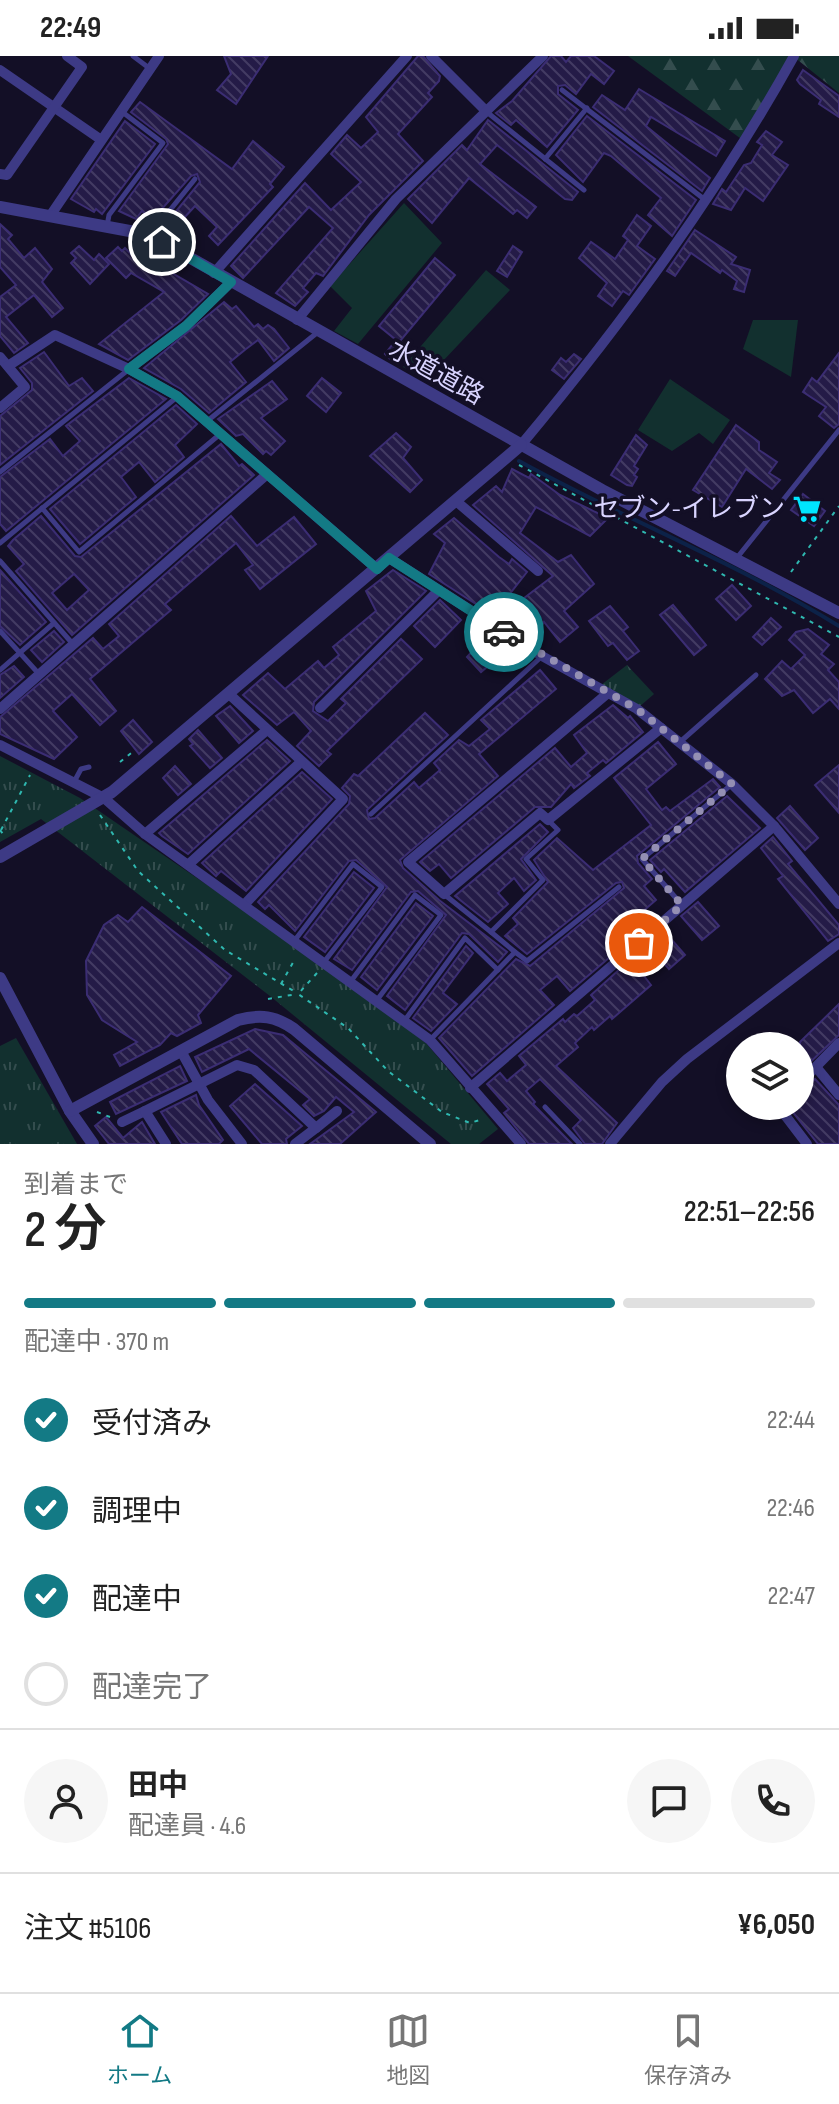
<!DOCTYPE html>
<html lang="ja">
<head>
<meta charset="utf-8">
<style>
	:root { --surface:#fff; --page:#f6f6f6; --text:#222; --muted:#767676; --line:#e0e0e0; --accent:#137a85 }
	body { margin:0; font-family:"Sofia Sans Condensed","Noto Sans JP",sans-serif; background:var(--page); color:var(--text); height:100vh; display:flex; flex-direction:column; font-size:30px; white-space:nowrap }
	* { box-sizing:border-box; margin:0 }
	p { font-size:26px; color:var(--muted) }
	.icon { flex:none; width:44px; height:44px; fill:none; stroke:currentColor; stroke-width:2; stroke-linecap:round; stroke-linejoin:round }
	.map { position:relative; height:1088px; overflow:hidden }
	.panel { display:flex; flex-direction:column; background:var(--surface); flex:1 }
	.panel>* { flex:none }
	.controls { position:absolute; left:726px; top:976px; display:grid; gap:16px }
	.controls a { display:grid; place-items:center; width:88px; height:88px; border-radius:50%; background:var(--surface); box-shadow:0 4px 12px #0003; font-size:40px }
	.pin { position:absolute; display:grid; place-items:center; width:68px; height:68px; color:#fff; margin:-34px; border:4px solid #fff; border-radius:50%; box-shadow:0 2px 8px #0007 }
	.courier { position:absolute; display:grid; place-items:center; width:80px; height:80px; margin:-40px; border:6px solid #137a85; border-radius:50%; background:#fff; color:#222; box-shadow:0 2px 10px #0007 }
	.head em { font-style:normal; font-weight:600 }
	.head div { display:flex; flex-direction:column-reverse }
	.head { display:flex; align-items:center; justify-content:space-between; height:136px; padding:0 24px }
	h1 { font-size:52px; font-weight:600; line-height:60px }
	.bar { display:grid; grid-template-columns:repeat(4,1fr); gap:12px 8px; align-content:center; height:96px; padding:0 24px }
	.bar i { height:10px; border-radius:6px; background:var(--line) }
	.bar .current { background:var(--accent) }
	.bar p { grid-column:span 4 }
	.line { display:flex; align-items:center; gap:20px; padding:0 24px; border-top:2px solid var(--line) }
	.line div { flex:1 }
	.round { display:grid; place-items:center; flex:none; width:84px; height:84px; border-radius:42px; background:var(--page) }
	ol { padding:0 24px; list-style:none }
	li { display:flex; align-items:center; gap:24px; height:88px }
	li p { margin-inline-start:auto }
	li .icon { padding:8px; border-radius:50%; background:var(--accent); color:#fff; stroke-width:4 }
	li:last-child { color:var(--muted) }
	li i { width:44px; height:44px; border:4px solid var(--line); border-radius:50% }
	.status { display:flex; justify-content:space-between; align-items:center; height:56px; padding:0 40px; background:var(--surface); direction:ltr }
	.status svg { height:22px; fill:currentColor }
	.tab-bar { display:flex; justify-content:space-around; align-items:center; height:112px; border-top:2px solid var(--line); background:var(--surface); font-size:22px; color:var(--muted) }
	.tab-bar a { display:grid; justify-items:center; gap:4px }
	.tab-bar .current { color:var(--accent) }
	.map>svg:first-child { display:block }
	.grass { fill:#12302f }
	.forest { fill:url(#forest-firs) }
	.park { fill:url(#park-tufts) }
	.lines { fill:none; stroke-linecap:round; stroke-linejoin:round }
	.stream { stroke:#0c2248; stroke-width:4 }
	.building { fill:url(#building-back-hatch); stroke:#3b2d73; stroke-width:2; fill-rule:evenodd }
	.path { stroke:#2fb8b0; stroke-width:2; stroke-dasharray:4 6; stroke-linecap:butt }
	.service { stroke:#3d3a85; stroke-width:5 }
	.minor { stroke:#3d3a85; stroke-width:10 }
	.tertiary { stroke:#3d3a85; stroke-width:12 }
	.done { stroke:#948fb3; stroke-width:8; stroke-dasharray:0 14.4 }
	.route { stroke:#137a85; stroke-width:10 }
	.labels { text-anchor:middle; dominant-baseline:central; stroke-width:7; stroke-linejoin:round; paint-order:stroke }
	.street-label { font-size:26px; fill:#d9d4ff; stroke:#130f26 }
	.poi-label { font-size:26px; fill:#d9d4ff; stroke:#130f26; text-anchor:end }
</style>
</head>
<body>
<div class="status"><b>22:49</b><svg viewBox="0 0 49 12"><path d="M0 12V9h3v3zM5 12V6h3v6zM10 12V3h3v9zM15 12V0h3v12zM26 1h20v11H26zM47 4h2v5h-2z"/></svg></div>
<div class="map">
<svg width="839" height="1088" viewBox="0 0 839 1088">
	<defs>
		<pattern id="forest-firs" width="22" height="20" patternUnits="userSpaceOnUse" patternTransform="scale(2)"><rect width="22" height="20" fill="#12302f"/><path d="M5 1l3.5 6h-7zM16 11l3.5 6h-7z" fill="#344d4e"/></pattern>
		<pattern id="park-tufts" width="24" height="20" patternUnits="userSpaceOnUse" patternTransform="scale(2)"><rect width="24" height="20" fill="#12302f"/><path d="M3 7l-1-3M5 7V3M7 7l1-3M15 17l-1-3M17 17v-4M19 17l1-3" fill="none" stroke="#344d4e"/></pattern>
		<pattern id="building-back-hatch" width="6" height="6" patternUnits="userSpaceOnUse" patternTransform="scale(2)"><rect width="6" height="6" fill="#241b47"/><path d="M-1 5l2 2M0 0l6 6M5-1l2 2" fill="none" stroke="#433b63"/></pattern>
	</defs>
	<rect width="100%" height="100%" fill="#130f26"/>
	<g class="grass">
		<path d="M404 147 442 187 358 288 334 275 352 252 330 230Z"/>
		<path d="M486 214 510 234 425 324 403 311Z"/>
		<path d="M753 264H798L791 321 743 293Z"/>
		<path d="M670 323 730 364 713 388 699 377 672 395 638 374Z"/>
	</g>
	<path class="forest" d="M628 0H839V37L794 1 744 85Z"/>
	<g class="park">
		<path d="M627 609 654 638 639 651 601 629Z"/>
		<path d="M0 700 80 742 321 907 426 987 498 1073 479 1088H451L270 940 41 763 0 786Z"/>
		<path d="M16 982 77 1088H0V990Z"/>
	</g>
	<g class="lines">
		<path class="stream" d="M519 405C624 463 737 507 839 570"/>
	</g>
	<g class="building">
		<path d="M224 0H268L236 48 217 34 231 18Z"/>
		<path d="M418 0H423L440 20 439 25 428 37 432 41 398 78 423 105 369 159 323 220 316 217 303 232 308 236 295 250 276 237 333 172 309 151 243 222 231 210 305 127 331 154 361 126 331 98 347 79 361 92 378 76 366 61Z"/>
		<path d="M551 0H561L566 6 571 0H594L614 15 604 28 591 18 576 38 565 29 558 30V38L578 54 547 91 516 64 511 69 496 57 512 45Z"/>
		<path d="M803 14 839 40V61L819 48 821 44 800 28 797 24Z"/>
		<path d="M639 33 725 85 716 100 651 61 646 70 710 122 702 135 593 51 602 39 625 54Z"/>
		<path d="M140 46 232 113 253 85 284 111 270 128 273 131 218 189 209 180 217 171 195 150 172 175 165 169 200 126 197 118 191 120 152 164 142 155 136 163 119 155 168 88 166 83 131 56Z"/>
		<path d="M587 60 696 144 672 180 648 159 661 142 611 100 604 97 583 126 556 99Z"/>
		<path d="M488 64 578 136 572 144 565 143 497 89 480 108 536 151 527 162 517 154 513 158 469 122 432 167 408 143 462 89 467 94Z"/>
		<path d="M125 65 155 88 102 158 96 153 94 156 71 143Z"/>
		<path d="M766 75 782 86 772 99 788 109 763 145 745 132 731 154 713 148 722 133 726 136 744 109 751 107 762 89 757 86Z"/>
		<path d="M637 159 651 170 637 190 655 203 629 239 623 235 612 250 598 240 607 227 579 202 591 186 615 203 628 184 623 180Z"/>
		<path d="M0 168 12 179 8 183 24 202 35 192 52 213 42 226 63 252 52 261 34 239 6 261 28 287 14 297 0 280V241L16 229 0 211Z"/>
		<path d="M695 174 736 201 731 208 750 214 744 236 734 233 737 225 722 214 720 217 691 197 675 220 667 215Z"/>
		<path d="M79 190 94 204 99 198 109 208 90 228 71 207 76 202 71 197Z"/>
		<path d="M513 190 522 196 507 221 497 215Z"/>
		<path d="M118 191 122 195 125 192 148 215 153 206 208 238 181 264 128 304 99 288 164 236 131 217 126 222 106 202Z"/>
		<path d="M435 202 455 219 400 285 405 289 392 305 385 298 396 284 379 270Z"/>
		<path d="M224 246 232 253 236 250 254 271 258 268 263 273 268 269 274 273 289 292 274 305 258 284 246 293 230 306 246 326 209 357 181 333 144 312Z"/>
		<path d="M44 296 69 330 82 322 93 335 0 409V360L32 334V327L20 312Z"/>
		<path d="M839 297V368L834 372 819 360 826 351 803 336 812 322 817 326Z"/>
		<path d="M574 298 581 303 564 323 552 314 561 302 566 306Z"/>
		<path d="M129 322 166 343 6 475 0 468V421L50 383 63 400 80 385 66 370Z"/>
		<path d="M322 322 341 337 326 356 307 340Z"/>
		<path d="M272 325 287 343 261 362 285 385 271 399 266 395 263 398 243 378 236 380 218 363Z"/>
		<path d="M176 349 197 368 175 389 184 401 155 426 139 406 121 421 136 441 80 488 50 453Z"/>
		<path d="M736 369 759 386V394L777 406 769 417 780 424 772 433 746 413 722 451 693 434Z"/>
		<path d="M396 377 411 391 403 402 422 424 410 436 370 400Z"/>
		<path d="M636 379 647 389 634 410 638 413 634 419 637 421 632 430 627 429 611 419Z"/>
		<path d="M221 388 239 410 242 408 254 419 72 579 16 515 24 508 8 490 13 484 41 460 75 500 81 501ZM74 518 89 534 67 554 52 537Z"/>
		<path d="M512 413 529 422 531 418 560 439 608 462 590 480 536 451 520 477 558 506 571 499 594 528 564 555 578 571 560 586 544 566 537 576 513 561 508 568 498 562 553 520 473 449 496 430 502 436Z"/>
		<path d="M803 438 825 455 814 470 791 454Z"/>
		<path d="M231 460 257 490 294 461 316 488 260 533 245 514 253 509 236 487 165 548 171 554 90 623 116 655 100 669 72 638 53 655 77 681 54 703 0 678V661L93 582 103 593 119 580 109 568Z"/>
		<path d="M454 462 499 501 509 508 512 503 527 516 493 559 429 518 445 487 434 478Z"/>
		<path d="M0 514 46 566 20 589 0 570Z"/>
		<path d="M393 514 426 535 314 646 313 655 328 665 346 647 341 643 401 583 422 603 327 695 331 698 319 710 297 690 311 675 294 656 277 669 243 639 268 617 285 633 318 605 324 612 339 599 333 591 376 555 366 535Z"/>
		<path d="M732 529 751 550 736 564 716 543Z"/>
		<path d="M440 544 461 564 435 591 414 570Z"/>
		<path d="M673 549 706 589 694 599 660 559Z"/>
		<path d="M610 550 628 571 623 575 639 595 627 604 613 587 608 590 589 565Z"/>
		<path d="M771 562 781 571 762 589 753 581Z"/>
		<path d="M808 573 829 589 821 598 834 608 828 614 839 626V653L830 643 813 657 794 634 782 640 765 623 782 605 791 613 805 599 789 584 796 576Z"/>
		<path d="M54 575 64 586 42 606 31 594Z"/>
		<path d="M477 576 496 596 491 601 494 605 481 616 467 601 476 591 469 584Z"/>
		<path d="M14 610 24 621 0 642V619Z"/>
		<path d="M540 614 556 633 479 698 498 720 400 804 403 812 439 844 507 896 498 906 469 878 462 877 405 954 387 940 446 859 418 835 411 836 352 914 334 903 387 831 356 804 349 805 295 875 269 849 265 853 258 846 349 748 350 740 342 732 354 718 358 720 425 657 448 679 367 754 369 763 375 762 414 726 419 732 440 714 434 707 459 684 469 690 490 673 481 664Z"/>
		<path d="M613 649 628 662 630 660 643 676 606 707 603 704 587 717 590 720 574 732 571 728 551 751H535L451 822 439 808 430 815 420 806 555 692 571 711 587 697 574 679Z"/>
		<path d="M230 650 253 675 239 687 216 660Z"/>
		<path d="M133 664 152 686 139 698 121 675Z"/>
		<path d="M198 674 222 702 210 712 190 690 193 688 189 683Z"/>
		<path d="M267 684 290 705 188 798 162 780 159 777Z"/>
		<path d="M658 686 676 708 646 733 662 754 666 751 670 755 713 723 720 731 637 800 638 807 652 823 644 830 656 844 634 863 643 873 570 935 557 920 540 934 554 949 472 1020 439 982 516 903 530 910 624 832 622 826 616 827 527 898 505 880 518 868 513 862 548 826 534 804 557 782 593 814 651 769 614 722Z"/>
		<path d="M839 709V757L815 729Z"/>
		<path d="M175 710 191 728 178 739 163 722Z"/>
		<path d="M302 716 332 743 246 835 221 815 216 820 202 807Z"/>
		<path d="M727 740 760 772 685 836 664 813 661 816 650 804Z"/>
		<path d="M790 750 818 782 805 794 777 762Z"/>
		<path d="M540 768 548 776 521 803 536 824 524 835 514 822 498 837 508 848 488 866 455 840Z"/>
		<path d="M773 781 792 805 788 808 839 869V878L828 885 778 823 783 820 761 792Z"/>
		<path d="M354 816 374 832 325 896 304 881Z"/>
		<path d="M698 846 719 870 702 884 681 860Z"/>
		<path d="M416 847 433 860 377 934 361 921Z"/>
		<path d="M142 851 231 920 198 959 201 967 177 980 171 977 160 989 120 1010 114 999 137 986 102 964 87 939 86 905 104 869 118 859 128 866Z"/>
		<path d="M664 875 685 899 669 913 648 889Z"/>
		<path d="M466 890 473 897 443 937 457 948 431 975 413 962Z"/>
		<path d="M631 903 651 929 612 963 610 960 594 974 592 971 575 987 578 991 556 1010 617 1067 602 1088H585L573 1072 581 1064 540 1023 526 1035 535 1046 533 1048 572 1088H529L504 1057 509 1053 487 1028 500 1017 507 1025 526 1009 519 1000 563 963 565 966 574 958 577 960 595 944 591 939Z"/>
		<path d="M839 948V979L805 1011 800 1006V986Z"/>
		<path d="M255 973 283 979 376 1056 340 1088H310L354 1056 336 1041 324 1055 314 1060 303 1049 310 1043 249 993 202 1016 195 1001Z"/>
		<path d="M180 1010 187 1025 116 1058 110 1046Z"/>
		<path d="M815 1023 839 1049V1088H818L791 1054 800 1050V1036Z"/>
		<path d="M255 1028 302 1070 286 1083 287 1088H262L230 1050Z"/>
		<path d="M196 1039 199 1049 223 1084 219 1088H182L161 1056Z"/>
		<path d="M106 1061 123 1082 142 1066 155 1088H109L95 1070Z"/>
	</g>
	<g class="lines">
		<g class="path">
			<path d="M519 409 839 581"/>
			<path d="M791 516 839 450"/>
			<path d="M120 706 135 694"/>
			<path d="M100 759 138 815 225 894 297 937"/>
			<path d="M0 774 6 782"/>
			<path d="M1 774 30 719"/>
			<path d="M317 917 298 938 348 972 388 1015 442 1056 470 1067 483 1063"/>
			<path d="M281 928 295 903"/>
			<path d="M268 943 297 938"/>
			<path d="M97 1056 110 1061"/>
		</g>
		<g class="service">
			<path d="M133 0 149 12"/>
			<path d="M562 34 704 143"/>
			<path d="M488 57 584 134"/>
			<path d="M545 103 587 52"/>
			<path d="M107 170 109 159 163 87 121 55"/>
			<path d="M150 179 195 123"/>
			<path d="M206 366 318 276"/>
			<path d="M0 416 128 314"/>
			<path d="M42 452 79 496 219 379"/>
			<path d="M0 487 177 341"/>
			<path d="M736 503 839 374"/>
			<path d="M0 505 72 587"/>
			<path d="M0 575 39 618"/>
			<path d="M0 614 54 567"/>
			<path d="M680 686 756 619"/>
			<path d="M74 726 81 713 89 711"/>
			<path d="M371 758 541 601"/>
			<path d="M445 839 491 876"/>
			<path d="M682 849 642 803 731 729"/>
			<path d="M295 884 353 808 382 831 324 906"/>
			<path d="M515 896 491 876 543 824 526 803 558 774 549 765"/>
			<path d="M351 925 415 839 441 859 377 944"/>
			<path d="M405 964 465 882 498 914"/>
			<path d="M430 984 515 896 527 905 619 831"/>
			<path d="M545 1051 580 1088"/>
		</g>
		<g class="minor">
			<path d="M431 0 486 55"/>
			<path d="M0 14 100 83"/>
			<path d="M0 118 7 119 82 11 67 0"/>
			<path d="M50 160 159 0"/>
			<path d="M214 217 407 0"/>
			<path d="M297 264 396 143 543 0"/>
			<path d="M0 301 25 331 0 352"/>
			<path d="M8 310 55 279 129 313 177 340 377 513"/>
			<path d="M129 313 186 270 231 226"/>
			<path d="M521 389C623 267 717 139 794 0"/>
			<path d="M456 445 538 515"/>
			<path d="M389 502 542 600 637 653 732 728 774 770 839 848"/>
			<path d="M608 637 408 806 444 838 540 757 548 764 661 672"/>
			<path d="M229 638 343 743 245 848"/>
			<path d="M320 652 439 534"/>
			<path d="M0 653 265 420"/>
			<path d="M0 689 104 742 145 778 430 984 521 1088"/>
			<path d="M145 778 267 674"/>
			<path d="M189 808 301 706"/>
			<path d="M181 995 208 1044 242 1088"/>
			<path d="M816 1011 839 1039"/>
			<path d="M800 1027 839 987"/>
			<path d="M470 1032 774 770"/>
			<path d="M778 1050 807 1088"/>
			<path d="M122 1066 145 1055"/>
			<path d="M316 1072 337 1055"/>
			<path d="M166 1088 145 1055 237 1009 254 1014 316 1072 295 1088"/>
			<path d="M610 1088 662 1026 687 1003 839 887"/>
		</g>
		<g class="tertiary">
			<path d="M0 151 135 176 162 186 602 434 839 557"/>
			<path d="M0 801 112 736 521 389"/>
			<path d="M0 922 70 1055 93 1088"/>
			<path d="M70 1055 238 964C261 958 275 960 294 973L430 1088"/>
		</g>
	</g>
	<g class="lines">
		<path class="done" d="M504 576 637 653 732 728 642 803 682 849 639 887"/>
		<path class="route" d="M162 186 231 226 186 270 129 313 177 340 377 513 389 502 504 576"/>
	</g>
	<defs>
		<symbol id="supermarket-bare" viewBox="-9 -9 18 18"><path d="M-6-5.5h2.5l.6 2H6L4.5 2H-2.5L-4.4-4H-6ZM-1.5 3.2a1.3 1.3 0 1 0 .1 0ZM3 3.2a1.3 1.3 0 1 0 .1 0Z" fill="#00e5ff" stroke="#130f26" stroke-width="2.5" paint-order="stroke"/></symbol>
	</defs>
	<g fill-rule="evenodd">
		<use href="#supermarket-bare" x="787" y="433" width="40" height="40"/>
	</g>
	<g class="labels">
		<g class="street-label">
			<text transform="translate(436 317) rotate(29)">水道道路</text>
		</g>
		<g class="poi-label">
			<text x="785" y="453">セブン-イレブン</text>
		</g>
	</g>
</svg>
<div class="controls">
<a><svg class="icon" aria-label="layers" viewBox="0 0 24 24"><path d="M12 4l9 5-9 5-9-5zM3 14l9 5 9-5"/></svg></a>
</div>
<div class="pin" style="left:639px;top:887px;background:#ea580c"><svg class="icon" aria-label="bag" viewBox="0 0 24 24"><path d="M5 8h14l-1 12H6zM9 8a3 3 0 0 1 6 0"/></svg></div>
<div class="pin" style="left:162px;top:186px;background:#1f2937"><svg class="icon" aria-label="home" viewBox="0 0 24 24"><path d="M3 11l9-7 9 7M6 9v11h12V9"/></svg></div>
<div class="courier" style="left:504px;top:576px"><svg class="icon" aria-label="car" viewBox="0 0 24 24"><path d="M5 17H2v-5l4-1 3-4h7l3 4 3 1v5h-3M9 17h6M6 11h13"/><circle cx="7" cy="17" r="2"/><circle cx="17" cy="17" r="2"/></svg></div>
</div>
<section class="panel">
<div class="head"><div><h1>2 分</h1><p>到着まで</p></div><em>22:51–22:56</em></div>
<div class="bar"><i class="current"></i><i class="current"></i><i class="current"></i><i></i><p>配達中 · 370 m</p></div>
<ol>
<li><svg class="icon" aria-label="check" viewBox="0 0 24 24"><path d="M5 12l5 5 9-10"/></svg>受付済み<p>22:44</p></li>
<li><svg class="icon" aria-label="check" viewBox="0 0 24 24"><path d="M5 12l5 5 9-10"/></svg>調理中<p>22:46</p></li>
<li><svg class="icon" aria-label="check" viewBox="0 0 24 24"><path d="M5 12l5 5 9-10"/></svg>配達中<p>22:47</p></li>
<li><i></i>配達完了</li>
</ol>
<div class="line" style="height:144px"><a class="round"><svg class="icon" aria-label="person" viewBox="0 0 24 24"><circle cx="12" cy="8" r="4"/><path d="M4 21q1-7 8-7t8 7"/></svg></a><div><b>田中</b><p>配達員 · 4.6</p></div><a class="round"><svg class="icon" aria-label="chat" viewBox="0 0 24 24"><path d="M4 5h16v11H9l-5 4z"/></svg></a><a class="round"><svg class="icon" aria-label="phone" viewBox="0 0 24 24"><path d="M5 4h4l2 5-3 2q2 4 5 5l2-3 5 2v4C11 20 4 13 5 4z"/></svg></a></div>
<div class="line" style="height:104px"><div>注文 #5106</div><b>¥6,050</b></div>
</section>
<nav class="tab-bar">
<a class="current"><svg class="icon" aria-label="home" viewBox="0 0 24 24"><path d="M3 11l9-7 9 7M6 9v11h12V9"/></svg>ホーム</a>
<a><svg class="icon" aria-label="map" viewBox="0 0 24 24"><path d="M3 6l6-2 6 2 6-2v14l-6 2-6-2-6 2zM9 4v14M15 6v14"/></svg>地図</a>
<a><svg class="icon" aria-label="saved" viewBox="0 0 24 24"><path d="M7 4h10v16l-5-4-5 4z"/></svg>保存済み</a>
</nav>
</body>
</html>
